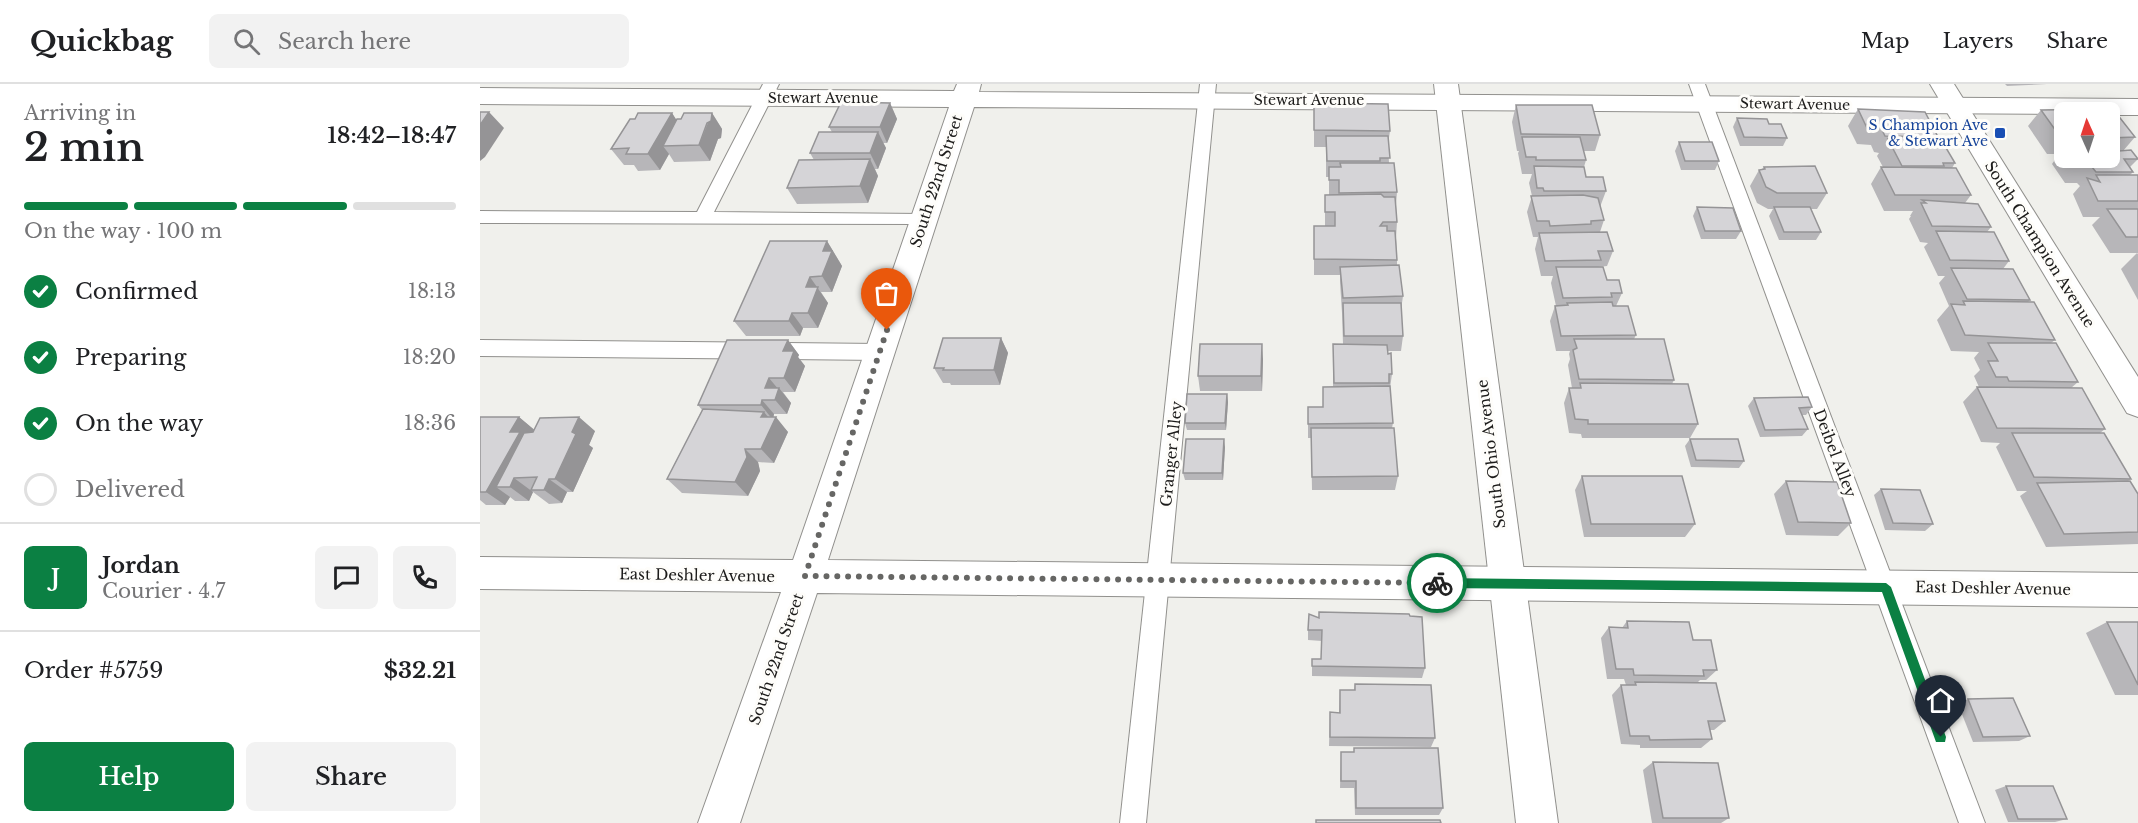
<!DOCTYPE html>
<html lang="en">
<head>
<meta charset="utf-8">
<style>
	:root { --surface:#fff; --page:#f2f2f2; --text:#202124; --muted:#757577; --line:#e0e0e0; --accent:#0b8043 }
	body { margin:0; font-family:"Libre Baskerville",serif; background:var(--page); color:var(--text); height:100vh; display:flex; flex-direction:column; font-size:22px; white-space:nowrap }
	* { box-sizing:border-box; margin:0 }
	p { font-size:20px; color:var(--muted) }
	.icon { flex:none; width:33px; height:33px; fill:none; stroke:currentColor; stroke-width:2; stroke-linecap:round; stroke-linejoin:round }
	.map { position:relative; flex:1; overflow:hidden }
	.details { display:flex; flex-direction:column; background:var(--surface); width:480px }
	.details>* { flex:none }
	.needle { width:39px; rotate:357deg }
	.tools { position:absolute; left:1574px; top:18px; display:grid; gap:12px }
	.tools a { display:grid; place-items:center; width:66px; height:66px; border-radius:9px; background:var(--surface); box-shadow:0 3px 15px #0003; font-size:30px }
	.pin { position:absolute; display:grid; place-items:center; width:51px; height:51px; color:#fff; margin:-62px -26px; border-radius:50% 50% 50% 0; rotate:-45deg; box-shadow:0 0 6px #0007 }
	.pin .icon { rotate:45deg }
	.courier { position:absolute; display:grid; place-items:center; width:60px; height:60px; margin:-30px; border:4px solid #0b8043; border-radius:50%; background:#fff; color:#222; box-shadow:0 2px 8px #0007 }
	.headline em { font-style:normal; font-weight:600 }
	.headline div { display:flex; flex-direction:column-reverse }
	.headline { display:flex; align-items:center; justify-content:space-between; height:102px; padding:0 24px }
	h1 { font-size:39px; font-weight:600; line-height:45px }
	.bar { display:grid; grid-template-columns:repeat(4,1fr); gap:9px 6px; align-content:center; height:72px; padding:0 24px }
	.bar i { height:8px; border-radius:4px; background:var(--line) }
	.bar .current { background:var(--accent) }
	.bar p { grid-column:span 4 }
	.line { display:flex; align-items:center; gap:15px; padding:0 24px; border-top:2px solid var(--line) }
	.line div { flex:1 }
	.round { display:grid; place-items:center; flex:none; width:63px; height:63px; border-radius:9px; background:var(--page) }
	ol { padding:0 24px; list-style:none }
	li { display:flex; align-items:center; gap:18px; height:66px }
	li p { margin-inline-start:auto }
	li .icon { padding:6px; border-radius:50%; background:var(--accent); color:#fff; stroke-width:4 }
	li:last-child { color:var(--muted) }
	li i { width:33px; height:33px; border:3px solid var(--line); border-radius:50% }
	.action { display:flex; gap:12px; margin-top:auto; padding:12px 24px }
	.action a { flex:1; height:69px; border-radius:9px; background:var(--accent); color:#fff; font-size:24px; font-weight:600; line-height:69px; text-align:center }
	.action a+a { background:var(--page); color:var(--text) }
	header { display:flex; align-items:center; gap:36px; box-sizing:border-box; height:84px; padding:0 30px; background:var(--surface); border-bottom:2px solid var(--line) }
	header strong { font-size:28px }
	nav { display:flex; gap:33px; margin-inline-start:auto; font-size:21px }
	.search { width:420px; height:54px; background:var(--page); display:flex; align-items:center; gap:15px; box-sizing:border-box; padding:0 21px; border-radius:9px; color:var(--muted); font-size:22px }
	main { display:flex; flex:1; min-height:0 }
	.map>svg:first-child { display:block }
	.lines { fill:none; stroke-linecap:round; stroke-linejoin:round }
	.lane-casing { stroke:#91908d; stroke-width:2 }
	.street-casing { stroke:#91908d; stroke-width:2 }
	.secondary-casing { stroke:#91908d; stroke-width:2 }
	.lane { fill:#fff; fill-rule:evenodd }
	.street { fill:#fff; fill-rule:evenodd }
	.secondary { fill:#fff; fill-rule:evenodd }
	.wall { fill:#b7b6b9; fill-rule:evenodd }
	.shaded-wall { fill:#959496 }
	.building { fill:#d5d4d7; stroke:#959496; stroke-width:1.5 }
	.route { fill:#0b8043 }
	.done { stroke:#666664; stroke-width:6; stroke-dasharray:0 10.8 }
	.transit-dot { fill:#1a4fb4; stroke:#fefdfa; stroke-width:2 }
	.labels { text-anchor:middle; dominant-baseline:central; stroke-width:6; stroke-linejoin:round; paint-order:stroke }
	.far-street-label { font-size:14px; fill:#1c1b1a; stroke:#fefdfa }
	.far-transit-label { font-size:14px; fill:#164399; stroke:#fefdfa; text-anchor:end }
	.street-label { font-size:15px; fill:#1c1b1a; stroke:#fefdfa }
</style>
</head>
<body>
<header>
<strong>Quickbag</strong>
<div class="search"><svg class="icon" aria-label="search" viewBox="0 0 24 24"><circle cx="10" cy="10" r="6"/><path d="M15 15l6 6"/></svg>Search here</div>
<nav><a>Map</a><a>Layers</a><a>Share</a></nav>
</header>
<main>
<section class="details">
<div class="headline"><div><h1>2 min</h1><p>Arriving in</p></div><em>18:42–18:47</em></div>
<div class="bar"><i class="current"></i><i class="current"></i><i class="current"></i><i></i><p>On the way · 100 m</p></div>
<ol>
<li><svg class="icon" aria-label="check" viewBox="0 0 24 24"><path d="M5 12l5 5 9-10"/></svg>Confirmed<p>18:13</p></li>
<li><svg class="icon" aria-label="check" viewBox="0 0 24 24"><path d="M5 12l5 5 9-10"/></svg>Preparing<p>18:20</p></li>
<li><svg class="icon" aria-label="check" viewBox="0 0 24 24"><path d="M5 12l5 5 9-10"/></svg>On the way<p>18:36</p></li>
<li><i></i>Delivered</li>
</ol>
<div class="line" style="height:108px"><b class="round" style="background:var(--accent);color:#fff">J</b><div><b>Jordan</b><p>Courier · 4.7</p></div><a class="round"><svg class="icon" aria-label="chat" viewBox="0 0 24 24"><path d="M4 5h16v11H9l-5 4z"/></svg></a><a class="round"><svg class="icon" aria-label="phone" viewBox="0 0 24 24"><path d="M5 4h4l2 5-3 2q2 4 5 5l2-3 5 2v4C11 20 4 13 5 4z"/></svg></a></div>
<div class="line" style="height:78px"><div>Order #5759</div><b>$32.21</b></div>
<div class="action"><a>Help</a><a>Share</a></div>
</section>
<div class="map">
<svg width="1658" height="739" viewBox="0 0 1658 739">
	<rect width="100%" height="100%" fill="#f0f0ec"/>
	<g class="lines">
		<defs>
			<g id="lane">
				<path d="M283 0H299L234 128 443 130 449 132 452 136 449 140 0 139V127L217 128Z"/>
				<path d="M720 0H736L666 739H640Z"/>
				<path d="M1209 0H1225L1505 739H1479Z"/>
				<path d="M0 256 400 260 407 263 410 268 407 273 400 276 0 272Z"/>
			</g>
			<path id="street" d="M477 0H501L499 8 1658 15V31H1629V28L1584 30 494 23 348 476 1658 489V523L337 509 260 739H218L301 508 0 505V473L313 476 469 23 0 20V4L474 7Z"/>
			<g id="secondary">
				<path d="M954 0H978L1078 739H1036Z"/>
				<path d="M1450 0H1474L1658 293V333L1647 329Z"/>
			</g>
		</defs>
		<use href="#lane" class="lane-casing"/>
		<use href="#street" class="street-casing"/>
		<use href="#secondary" class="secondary-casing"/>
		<use href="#lane" class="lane"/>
		<use href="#street" class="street"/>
		<use href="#secondary" class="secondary"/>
	</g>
	<g class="wall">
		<path d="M1525 0H1567L1527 2Z"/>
		<path d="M410 19 417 35 407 59H403L406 64 398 85H395L398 92 388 119 317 120 307 104 334 76 330 69 352 48 349 43Z"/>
		<path d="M834 19 910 47 908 60 909 79 917 108 916 121 917 138 916 154 917 176V181L923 212 921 226 923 252 921 267H907L912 290 910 304 913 339 912 344 918 392 915 406H832L831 354H828V323H843V303H853V260H863L862 229 860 198V191H834V142H845V111H849V93H846V63H834Z"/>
		<path d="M1036 21 1120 51 1115 67H1103L1106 76 1104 83 1106 93 1126 107 1120 123 1124 136 1120 148 1133 167 1127 182 1118 183 1127 196 1142 209 1136 222 1156 251 1154 255 1194 296 1192 300 1218 340 1210 354H1102L1101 350 1089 349 1084 319 1089 304H1092L1088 281 1090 275 1089 270 1090 267H1076L1070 237 1075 222H1076L1071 199 1073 192H1061L1055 165 1058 153H1053L1047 128 1052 112 1049 99 1052 90H1042L1038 69 1039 67H1037L1032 38Z"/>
		<path d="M1378 25 1458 53 1455 57 1475 79 1472 84 1491 111 1485 119 1511 143 1507 148 1529 177 1523 185 1550 216 1548 218 1575 256 1571 259 1598 298 1591 304 1625 345 1620 349 1651 395 1648 397 1658 410V460L1566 463 1540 412 1547 407H1537L1516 363 1520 359 1501 358 1483 318 1497 303H1499L1494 292 1500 286 1494 274 1499 268 1471 267 1457 236 1469 222 1459 199 1465 192H1458L1444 163 1448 159 1440 158 1429 135 1431 132H1430L1433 127H1404L1391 100 1401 83H1403L1397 72 1399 69 1394 68 1391 61 1377 60 1368 42Z"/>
		<path d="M1633 25 1655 53 1643 67 1651 66 1658 75 1650 83 1653 88 1650 91H1658V169H1630L1612 141 1620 133H1603L1593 110 1600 102 1597 99H1585L1572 80 1579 70H1567L1548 42 1561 26ZM1584 28H1629V74H1584Z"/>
		<path d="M192 29 196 36 232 29 242 45 241 54 238 55 230 77 194 78 189 70 180 86 158 87 154 81H144L131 65 155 35Z"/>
		<path d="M1257 34 1289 40 1307 54 1303 62H1260L1253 43Z"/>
		<path d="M1199 58 1239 77 1235 86H1201L1195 67Z"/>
		<path d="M1284 83 1347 109 1337 125H1331L1341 148 1336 156H1299L1289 132 1293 125H1288L1277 119 1270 102 1279 86 1282 85Z"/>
		<path d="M1217 123 1261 147 1256 155H1221L1213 132Z"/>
		<path d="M347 157 362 182 352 208H341L348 219 338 244H323L320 252H266L254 237Z"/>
		<path d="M1657 169 1658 170V216L1641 185Z"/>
		<path d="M521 254 528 269 520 301H471L470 299H463L454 284Z"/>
		<path d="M308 256 319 271 318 273 325 282 315 308H303L311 319 307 330H294L293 333 308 348 294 379 278 378 280 387 268 412 202 409 187 395 222 326 218 321Z"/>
		<path d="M783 275 782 307H720L718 292Z"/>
		<path d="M747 310 748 318 746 346H707L705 339Z"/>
		<path d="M1274 314 1332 323 1326 331H1322L1328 345 1322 352 1280 353 1268 322Z"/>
		<path d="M0 333H39L54 346 115 347 109 361 113 364 93 408H87L82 419 69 420 53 408 49 417H35L30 413 25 421H6L0 416Z"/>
		<path d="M1210 355 1264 377 1259 384 1211 383 1205 362Z"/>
		<path d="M745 363 743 396H705L703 389Z"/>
		<path d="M1102 392 1215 440 1205 453H1104L1095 406Z"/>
		<path d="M1306 397 1371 439 1358 452 1306 451 1294 410Z"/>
		<path d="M1401 405 1453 440 1445 447 1405 446 1394 411Z"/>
		<path d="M839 534 945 584 942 594 832 592V575H841L842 557 828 556V546Z"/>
		<path d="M1147 537 1213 556 1237 586 1226 596H1220L1218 598 1245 637 1234 646H1230L1232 655 1221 664H1160V661L1141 660 1132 611 1141 601H1146L1144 595H1127L1121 554 1129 543 1142 544Z"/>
		<path d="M1627 538H1658V611H1635L1606 549Z"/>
		<path d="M875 600 955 654 951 663 849 662 850 628 859 629 860 606H874Z"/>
		<path d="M1488 615 1550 652 1539 657 1493 658 1478 620Z"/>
		<path d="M861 668 963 724 959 731H875L874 704H860Z"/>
		<path d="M1173 678 1249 734 1241 739H1172L1163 686Z"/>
		<path d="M1526 702 1587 735 1575 738H1528L1515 706Z"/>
	</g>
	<g class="shaded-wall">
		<path d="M410 19 417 35 407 59 400 43Z"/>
		<path d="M9 28 24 44 5 73 0 77V41Z"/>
		<path d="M192 29 203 46 183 62 189 70 180 86 168 70Z"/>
		<path d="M232 29 242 45 241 54 238 55 230 77 219 61Z"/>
		<path d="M398 48 406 64 398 85 390 69Z"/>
		<path d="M390 75 398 92 388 119 380 102Z"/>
		<path d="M347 157 362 182 352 208 342 192 343 167Z"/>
		<path d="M330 193 348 219 338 244 328 229 326 203Z"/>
		<path d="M312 229 323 244 320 252 309 237Z"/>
		<path d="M521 254 528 269 520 301 514 286Z"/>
		<path d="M308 256 319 271 318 273 325 282 315 308 304 294 303 267Z"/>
		<path d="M782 260 783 275 782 307 781 292Z"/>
		<path d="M289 294 299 306V304L311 319 307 330 285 304Z"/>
		<path d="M747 310 748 318 746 346 745 339Z"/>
		<path d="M282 316 294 330 293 336 281 321Z"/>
		<path d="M284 328 293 339 296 333 308 348 294 379 281 365V333Z"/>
		<path d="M39 333 57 348 34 394 53 408 49 417 30 403H16L30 413 25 421 6 408 30 348Z"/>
		<path d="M99 333 115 347 109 361 113 364 93 408 75 395 92 348Z"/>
		<path d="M744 355 745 363 743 396 742 389Z"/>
		<path d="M265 365 278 378 280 387 268 412 255 398Z"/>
		<path d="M69 395 87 408 82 419 64 406Z"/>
	</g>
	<g class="building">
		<path d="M361 18 410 19 400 43H349Z"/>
		<path d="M834 19 908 20 910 47 834 46Z"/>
		<path d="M1036 21H1112L1120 51 1041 50Z"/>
		<path d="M1378 25 1445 28 1458 53 1405 52 1401 44H1387Z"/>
		<path d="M1633 25 1655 53 1629 54V28H1584V54H1581L1561 26Z"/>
		<path d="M0 28H9L0 41Z"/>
		<path d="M158 29H192L168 70H146L149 64 131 65 150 35H155Z"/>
		<path d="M204 29H232L231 37 227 39 219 61 183 62 197 35H201Z"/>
		<path d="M1257 34 1287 35 1289 40H1301L1307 54 1264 53Z"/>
		<path d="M339 48H398L390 69H330Z"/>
		<path d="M846 52H908L910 74H900V77H847Z"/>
		<path d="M1042 53H1100L1106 76H1056V73H1046Z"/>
		<path d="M1408 55 1462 57 1475 79H1463L1464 82H1422Z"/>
		<path d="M1199 58H1232L1239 77H1205Z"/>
		<path d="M1629 62H1636L1639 67 1651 66 1658 75H1644L1653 88H1616L1612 83H1599L1593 74H1629Z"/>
		<path d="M390 75 380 102 307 104 319 76Z"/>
		<path d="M860 79H914L917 108 859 109V96H849V83H861Z"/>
		<path d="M1054 82 1104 83 1106 93H1123L1126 107H1064L1063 104H1057Z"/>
		<path d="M1335 82 1347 109H1297L1286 103 1279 86 1285 85 1284 83Z"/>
		<path d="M1401 83 1476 84 1491 111H1415Z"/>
		<path d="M1616 91H1658V117H1618L1607 94 1620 98Z"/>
		<path d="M901 110 904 113H915L917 138H903L900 142H907V147H915L917 176 834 175V142H855V128H845V111Z"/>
		<path d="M1103 111 1118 114 1124 136 1111 137V140L1070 142 1069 137H1057L1051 112Z"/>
		<path d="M1442 116 1498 120 1511 143 1452 142 1441 119H1446Z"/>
		<path d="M1217 123 1253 124 1261 147H1225Z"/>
		<path d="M1294 123H1330L1341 148H1304Z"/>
		<path d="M1627 125H1658V153H1646Z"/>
		<path d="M1456 147 1514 148 1529 177 1470 176Z"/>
		<path d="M1127 148 1133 167H1118L1121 176 1065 177 1059 149Z"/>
		<path d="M290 157H347L343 167H352L342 192 330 193 326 203H338L328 229H312L309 237H254Z"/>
		<path d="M919 181 923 212 863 214 860 183Z"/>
		<path d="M1076 183H1123L1127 196H1139L1142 209H1131L1132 213 1083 214Z"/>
		<path d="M1471 184 1533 185 1550 216 1487 215Z"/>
		<path d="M1483 217 1554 218 1575 256 1485 251 1471 220 1485 221Z"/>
		<path d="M1132 218 1133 222H1148L1156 251 1081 252 1075 222 1088 221 1087 219Z"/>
		<path d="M863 219H921L923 252H864Z"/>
		<path d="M463 254H521L514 286H463L464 284H454Z"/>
		<path d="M1094 255H1184L1194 296 1099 295 1093 266 1097 264Z"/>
		<path d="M247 256H308L303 267H314L304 294H289L285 304H299L295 316H282L281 321H218Z"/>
		<path d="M1508 259H1576L1598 298 1529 297 1527 293H1516L1508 277H1518Z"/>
		<path d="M720 260H782L781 292H718Z"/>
		<path d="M853 260 907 261 908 270 911 269 912 290H909V299H854Z"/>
		<path d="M1100 299 1208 300 1218 340H1108V336L1095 335 1089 304H1101Z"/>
		<path d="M910 302 913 339 828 340V323H843V303Z"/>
		<path d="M1497 303 1602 304 1625 345 1517 344Z"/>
		<path d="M707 310H747L745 339H705Z"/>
		<path d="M1328 313 1332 323 1319 324 1328 345 1285 346 1274 314Z"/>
		<path d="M223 325 284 328 281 333H296L281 365H265L267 373 255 398 187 395Z"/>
		<path d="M0 333H39L30 348H40L6 408H0Z"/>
		<path d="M99 333 92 348 96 350 75 395H69L64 406H51L57 393 34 394 30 403H16L44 349 53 348 60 334Z"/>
		<path d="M831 344H914L918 392 832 393Z"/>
		<path d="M1532 349H1624L1651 395 1554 393Z"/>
		<path d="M706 355H744L742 389H703Z"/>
		<path d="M1210 355H1258L1264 377 1216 376Z"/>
		<path d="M1102 392H1202L1215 440H1111Z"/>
		<path d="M1306 397 1357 398 1371 439 1318 438Z"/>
		<path d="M1650 397 1658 410V448L1584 450 1557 399Z"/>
		<path d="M1401 405 1440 406 1453 440 1413 439Z"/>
		<path d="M839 528 929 530 930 532 942 533 945 584 832 582V575H841L842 546H828L829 530 839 534Z"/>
		<path d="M1147 537 1209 538 1213 556H1231L1237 586H1223L1224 592 1154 591 1153 585H1136L1129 543 1148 544Z"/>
		<path d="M1627 538H1658V601Z"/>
		<path d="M1155 598 1236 599 1245 637H1228L1232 655 1170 656 1169 652H1150L1141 601H1156Z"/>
		<path d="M875 600 951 601 955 654 850 653V628L860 629V606H875Z"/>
		<path d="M1533 614 1550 652 1503 653 1488 615Z"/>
		<path d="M874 664H958L963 724H876V697H861V668H874Z"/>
		<path d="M1173 678 1238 679 1249 734H1183Z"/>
		<path d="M1526 702H1573L1587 735H1538Z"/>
		<path d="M836 736H960L961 739H836Z"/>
	</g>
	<path class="route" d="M957 494 1406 499 1411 503 1466 653 1465 658H1456L1402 508 957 504 952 499Z"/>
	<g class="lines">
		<path class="done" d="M407 246 325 492 957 499"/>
	</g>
	<rect class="transit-dot" x="1514" y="43" width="12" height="12" rx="3"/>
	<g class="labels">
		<g class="far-street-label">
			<text x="343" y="14">Stewart Avenue</text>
			<text x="829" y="16">Stewart Avenue</text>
			<text transform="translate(1315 20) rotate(1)">Stewart Avenue</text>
		</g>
		<g class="far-transit-label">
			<text x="1508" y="41">S Champion Ave<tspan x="1508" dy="16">&amp; Stewart Ave</tspan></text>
		</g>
		<g class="street-label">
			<text transform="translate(456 97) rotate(-72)">South 22nd Street</text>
			<text transform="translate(1560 160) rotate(58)">South Champion Avenue</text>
			<text transform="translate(1355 369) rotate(69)">Deibel Alley</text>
			<text transform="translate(691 370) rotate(-84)">Granger Alley</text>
			<text transform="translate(1011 370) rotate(-97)">South Ohio Avenue</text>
			<text transform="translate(217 491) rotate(1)">East Deshler Avenue</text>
			<text transform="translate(1513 504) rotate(1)">East Deshler Avenue</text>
			<text transform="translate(296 575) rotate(-71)">South 22nd Street</text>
		</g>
	</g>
</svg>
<div class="tools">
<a><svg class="needle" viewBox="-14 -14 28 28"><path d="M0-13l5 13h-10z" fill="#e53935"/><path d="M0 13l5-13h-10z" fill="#757577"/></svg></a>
</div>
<div class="pin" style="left:407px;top:246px;background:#ea580c"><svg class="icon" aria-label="bag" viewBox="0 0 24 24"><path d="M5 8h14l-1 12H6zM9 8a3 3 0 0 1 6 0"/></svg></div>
<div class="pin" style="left:1461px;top:653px;background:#1f2937"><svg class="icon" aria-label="home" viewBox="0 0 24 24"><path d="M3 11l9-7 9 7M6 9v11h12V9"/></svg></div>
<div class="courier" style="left:957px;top:499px"><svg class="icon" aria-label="bike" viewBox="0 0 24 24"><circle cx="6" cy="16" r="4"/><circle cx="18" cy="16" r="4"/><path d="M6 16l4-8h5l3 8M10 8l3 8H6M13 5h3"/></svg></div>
</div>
</main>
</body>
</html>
